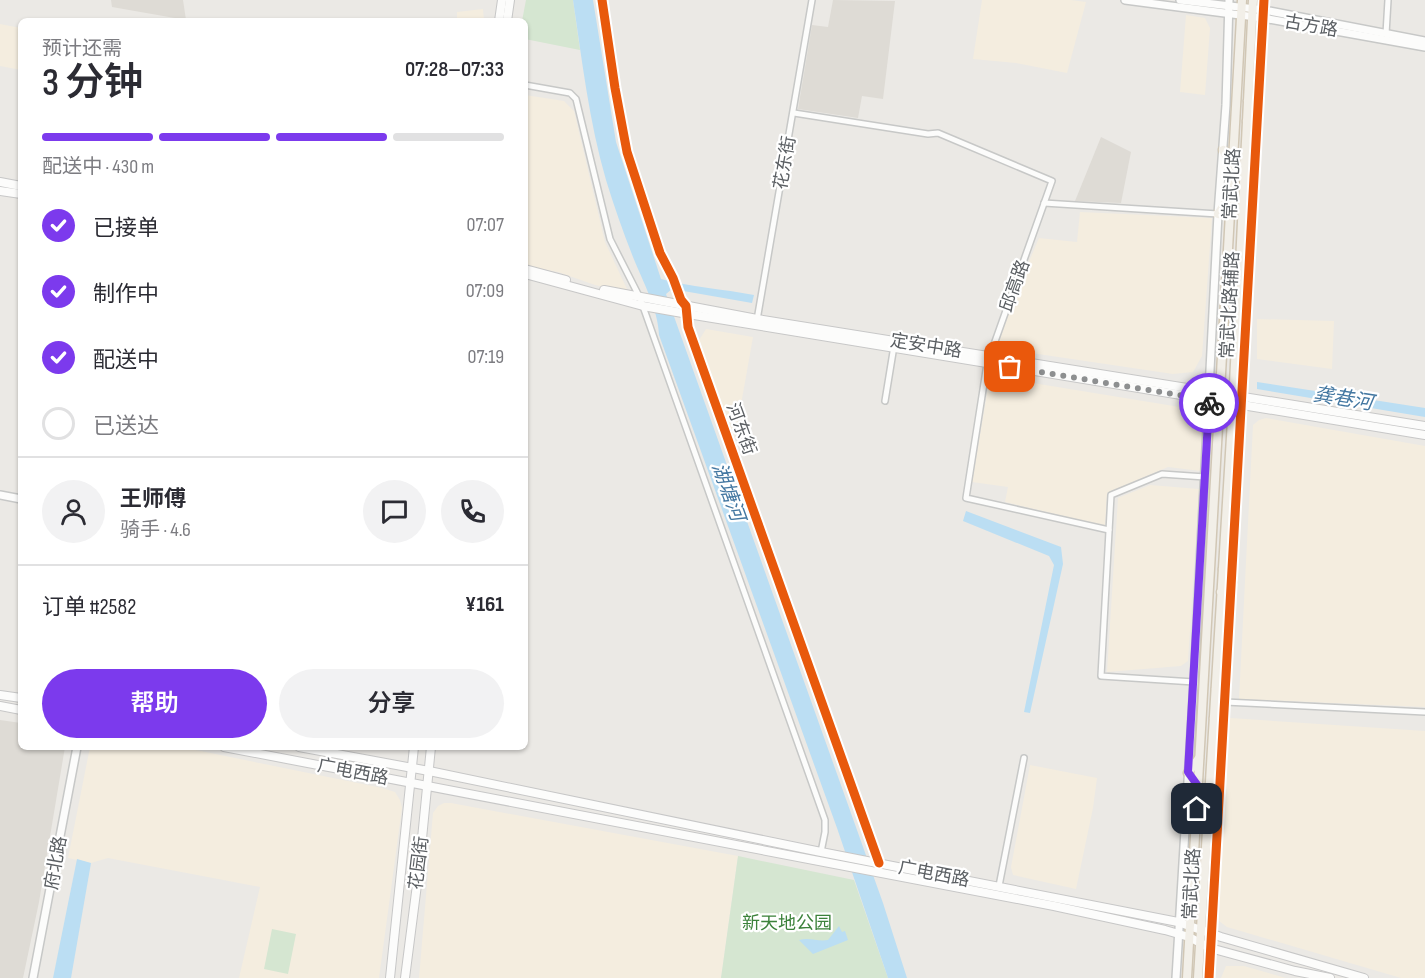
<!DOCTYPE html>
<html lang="zh">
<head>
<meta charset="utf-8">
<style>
	:root { --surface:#fff; --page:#f2f2f3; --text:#2b2b33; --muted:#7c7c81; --line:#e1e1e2; --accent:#7c3aed }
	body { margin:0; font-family:"Sofia Sans Condensed","Noto Sans SC",sans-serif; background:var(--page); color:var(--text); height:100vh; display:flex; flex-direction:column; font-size:22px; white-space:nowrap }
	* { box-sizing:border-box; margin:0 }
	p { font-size:20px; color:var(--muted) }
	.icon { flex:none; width:33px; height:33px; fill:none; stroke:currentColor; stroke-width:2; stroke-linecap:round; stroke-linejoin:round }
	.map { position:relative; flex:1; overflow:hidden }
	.sheet { position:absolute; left:18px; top:18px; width:510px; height:732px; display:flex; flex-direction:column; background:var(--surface); border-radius:9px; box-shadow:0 2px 4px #0004 }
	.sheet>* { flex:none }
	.pin { position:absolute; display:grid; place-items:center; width:51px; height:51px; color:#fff; margin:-26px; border-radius:12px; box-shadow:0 3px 9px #0006 }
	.courier { position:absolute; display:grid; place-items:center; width:60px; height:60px; margin:-30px; border:4px solid #7c3aed; border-radius:50%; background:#fff; color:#222; box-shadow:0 2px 8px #0007 }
	.summary em { font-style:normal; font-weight:600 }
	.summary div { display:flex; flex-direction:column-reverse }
	.summary { display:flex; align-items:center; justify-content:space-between; height:102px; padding:0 24px }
	h1 { font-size:39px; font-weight:600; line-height:45px }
	.bar { display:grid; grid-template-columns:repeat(4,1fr); gap:9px 6px; align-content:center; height:72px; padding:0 24px }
	.bar i { height:8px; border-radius:4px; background:var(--line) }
	.bar .current { background:var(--accent) }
	.bar p { grid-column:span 4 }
	.line { display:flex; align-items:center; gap:15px; padding:0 24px; border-top:2px solid var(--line) }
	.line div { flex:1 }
	.round { display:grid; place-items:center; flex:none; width:63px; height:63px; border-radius:32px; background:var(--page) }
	ol { padding:0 24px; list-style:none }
	li { display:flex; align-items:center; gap:18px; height:66px }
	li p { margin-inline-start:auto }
	li .icon { padding:6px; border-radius:50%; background:var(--accent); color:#fff; stroke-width:4 }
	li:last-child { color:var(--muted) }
	li i { width:33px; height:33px; border:3px solid var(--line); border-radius:50% }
	.button { display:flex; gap:12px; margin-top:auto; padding:12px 24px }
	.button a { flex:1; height:69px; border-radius:36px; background:var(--accent); color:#fff; font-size:24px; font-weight:600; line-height:69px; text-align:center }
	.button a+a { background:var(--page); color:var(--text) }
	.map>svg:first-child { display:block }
	.commercial { fill:#f4eddf }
	.education { fill:#dedbd5 }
	.green { fill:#d5e6d1 }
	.water { fill:#bbdef3 }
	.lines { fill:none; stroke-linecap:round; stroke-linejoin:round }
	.minor-casing { stroke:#c7c8c7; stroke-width:8 }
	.tertiary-casing { stroke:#c7c8c7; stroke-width:10 }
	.secondary-casing { stroke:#c7c7c7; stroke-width:10 }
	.primary-casing { stroke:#d1c7b5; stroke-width:11 }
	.minor { stroke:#fcfcfb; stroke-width:5 }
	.tertiary { stroke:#fcfcfb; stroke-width:7 }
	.secondary { stroke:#fcfcfb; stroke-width:8 }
	.primary { stroke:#f2efe8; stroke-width:8 }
	.cycleway-casing { stroke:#fff; stroke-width:13 }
	.cycleway { stroke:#e8590c; stroke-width:9 }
	.done { stroke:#8d8f90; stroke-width:6; stroke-dasharray:0 10.8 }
	.route { stroke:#7c3aed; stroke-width:8 }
	.labels { text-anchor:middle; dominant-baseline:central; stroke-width:4.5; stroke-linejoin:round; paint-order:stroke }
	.street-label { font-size:18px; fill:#5b5f63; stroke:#fff }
	.park-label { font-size:18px; fill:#3c823b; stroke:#fff }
	.water-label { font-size:20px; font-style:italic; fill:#4377a1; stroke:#fff }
</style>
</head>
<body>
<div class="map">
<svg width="1425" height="978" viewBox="0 0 1425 978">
	<rect width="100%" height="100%" fill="#ebe9e5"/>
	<g class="commercial">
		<path d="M982 0H1071L1086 2 1067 73 1016 63 973 59Z"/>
		<path d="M483 9 484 21H457V12Z"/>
		<path d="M1186 15 1205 18 1210 28 1205 95 1180 92Z"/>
		<path d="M0 24 21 28V70L0 66Z"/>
		<path d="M525 95 564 101 574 111 605 242 627 289 625 292 595 285 558 272 525 266Z"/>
		<path d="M1080 212 1212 218 1202 356 1193 372 1173 374 997 348 1016 292 1039 238 1077 242Z"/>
		<path d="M1257 319 1334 321 1332 369 1257 359Z"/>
		<path d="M706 329 753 337 734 444 699 340Z"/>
		<path d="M990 376 1186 408 1197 413 1203 422 1201 471 1168 467 1107 493 1105 526 1005 502 1008 487 972 482Z"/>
		<path d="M1266 418 1425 446V707L1239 699 1253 425 1259 420Z"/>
		<path d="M1150 485 1199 489 1188 661 1181 666 1107 672 1118 498Z"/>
		<path d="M1230 718 1425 731V978H1401L1227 927 1219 921 1216 912Z"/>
		<path d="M90 747H181L382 788 395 792 400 800 402 808 379 978H239L260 887 108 858 91 863 68 858Z"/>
		<path d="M1030 765 1097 778 1093 808 1076 889 1013 875 1011 867Z"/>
		<path d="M444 803H451L738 856 721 978H419L433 813 438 806Z"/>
		<path d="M1226 966H1244L1286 978H1221Z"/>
	</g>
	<g class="education">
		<path d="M111 0H183L186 20 112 7Z"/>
		<path d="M833 0 895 1 883 99 862 96 858 118 798 109 812 25 828 27Z"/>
		<path d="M1101 137 1131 152 1121 203 1075 201Z"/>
		<path d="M0 720 21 723V747H65L39 902 23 978H0Z"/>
	</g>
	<g class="green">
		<path d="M526 0H573L580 50 525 39V21H522Z"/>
		<path d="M738 856 854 880 888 978H721Z"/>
		<path d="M272 929 296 934 288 974 264 969Z"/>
	</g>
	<g class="water">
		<path d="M573 0H593L616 142 661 279C690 287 723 289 754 295L752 303 672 289 666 294 883 903 907 978H888L837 828 659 335C658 309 643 282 633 257 623 232 614 206 606 180 589 121 582 60 573 0Z"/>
		<path d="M1257 382 1425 408V417L1257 389Z"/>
		<path d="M966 511 1061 547 1063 564 1030 713 1024 712 1054 565 1049 556 963 521Z"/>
		<path d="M77 859 91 863 71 978H53Z"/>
		<path d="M839 926 842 932 845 931 848 940 813 954 799 940C810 937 818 942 828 940Z"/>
	</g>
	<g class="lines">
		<defs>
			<g id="minor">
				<path d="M602 0C616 94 628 190 672 275 677 285 678 296 685 304"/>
				<path d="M1386 34 1388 0"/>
				<path d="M525 85 570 93 576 99 610 239 640 298 825 820V832L821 852"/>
				<path d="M794 113 928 134 938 133 1052 181 987 364 966 498 1109 530"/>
				<path d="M1044 203 1218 214"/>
				<path d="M688 313V327L879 863"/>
				<path d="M757 320 812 0"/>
				<path d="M885 401 894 346"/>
				<path d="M1194 682 1101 676 1111 495 1162 474 1205 477"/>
				<path d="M1225 702 1425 712"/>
				<path d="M999 886 1024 758"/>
			</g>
			<g id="tertiary">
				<path d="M1125 0 1263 18 1425 47"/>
				<path d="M1180 0 1264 10 1425 41"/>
				<path d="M0 495 21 499"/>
				<path d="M33 978 77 747"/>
				<path d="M1176 978 1194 682 1218 214 1226 105 1229 0"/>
				<path d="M1209 978 1264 0"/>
			</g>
			<g id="secondary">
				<path d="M499 21 502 0"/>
				<path d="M507 21 510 0"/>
				<path d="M0 182 21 186"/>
				<path d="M0 191 21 194"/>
				<path d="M525 269 566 280"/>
				<path d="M525 274 643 306 688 314 1425 435"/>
				<path d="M604 290 757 319 1425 426"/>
				<path d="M0 695 21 698"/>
				<path d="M0 706 21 710"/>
				<path d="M224 747 1054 906 1165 930 1189 937 1210 948 1295 971 1330 978"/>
				<path d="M299 747 429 771 821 852 1178 922 1221 937 1364 978"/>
				<path d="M390 978 414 747"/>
				<path d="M405 978 419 869 431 747"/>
			</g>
			<g id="primary">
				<path d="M1247 121 1257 113 1248 101"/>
				<path d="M1223 150 1233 170"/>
				<path d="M1242 211 1252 202 1244 189"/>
				<path d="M1218 214 1231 194"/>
				<path d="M1221 592 1232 582 1223 569"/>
				<path d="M1214 718 1225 702 1216 689"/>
				<path d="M1198 786 1188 773 1199 758"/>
				<path d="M1187 978 1242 0"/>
				<path d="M1198 978 1233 404 1253 0"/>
			</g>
		</defs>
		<use href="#minor" class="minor-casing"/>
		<use href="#tertiary" class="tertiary-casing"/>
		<use href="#secondary" class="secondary-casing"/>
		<use href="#primary" class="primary-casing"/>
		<use href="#minor" class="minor"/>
		<use href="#tertiary" class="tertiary"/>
		<use href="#secondary" class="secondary"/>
		<use href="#primary" class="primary"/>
		<defs>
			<g id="cycleway">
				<path d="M602 0 615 88 627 152 660 253 673 278 681 300 686 306 688 327 879 863"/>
				<path d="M1209 978 1264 0"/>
			</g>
		</defs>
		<use href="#cycleway" class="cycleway-casing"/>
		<use href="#cycleway" class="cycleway"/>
	</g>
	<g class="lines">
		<path class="done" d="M1010 367 1209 400V403"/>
		<path class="route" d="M1197 809 1198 786 1188 772 1209 403"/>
	</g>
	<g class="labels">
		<g class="street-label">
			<text transform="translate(1311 26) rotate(10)">古方路</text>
			<text transform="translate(785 163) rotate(-80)">花东街</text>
			<text transform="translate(1232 184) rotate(-87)">常武北路</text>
			<text transform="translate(1015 286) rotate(-70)">邱高路</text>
			<text transform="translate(1230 305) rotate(-87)">常武北路辅路</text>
			<text transform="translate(926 346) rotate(9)">定安中路</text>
			<text transform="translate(741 429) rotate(70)">河东街</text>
			<text transform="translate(353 772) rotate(11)">广电西路</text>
			<text transform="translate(56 863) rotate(-80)">府北路</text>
			<text transform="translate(419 863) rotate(-83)">花园街</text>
			<text transform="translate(934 874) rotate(11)">广电西路</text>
			<text transform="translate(1192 884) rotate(-87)">常武北路</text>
		</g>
		<g class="park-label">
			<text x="787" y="923">新天地公园</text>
		</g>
		<g class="water-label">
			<text transform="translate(1343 399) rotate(9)">龚巷河</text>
			<text transform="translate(728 492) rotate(70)">湖塘河</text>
		</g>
	</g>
</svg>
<div class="pin" style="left:1010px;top:367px;background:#ea580c"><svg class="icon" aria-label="bag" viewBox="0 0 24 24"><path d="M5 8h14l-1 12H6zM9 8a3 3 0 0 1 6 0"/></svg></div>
<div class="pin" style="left:1197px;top:809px;background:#1f2937"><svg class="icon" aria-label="home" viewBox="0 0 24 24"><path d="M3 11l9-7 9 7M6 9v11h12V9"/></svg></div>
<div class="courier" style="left:1209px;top:403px"><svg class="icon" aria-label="bike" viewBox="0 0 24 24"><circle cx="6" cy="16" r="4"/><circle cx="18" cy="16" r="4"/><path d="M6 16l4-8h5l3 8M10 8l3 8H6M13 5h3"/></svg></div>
<section class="sheet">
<div class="summary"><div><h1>3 分钟</h1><p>预计还需</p></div><em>07:28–07:33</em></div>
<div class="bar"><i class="current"></i><i class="current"></i><i class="current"></i><i></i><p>配送中 · 430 m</p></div>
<ol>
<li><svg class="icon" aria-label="check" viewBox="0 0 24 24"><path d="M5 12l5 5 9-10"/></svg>已接单<p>07:07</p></li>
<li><svg class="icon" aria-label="check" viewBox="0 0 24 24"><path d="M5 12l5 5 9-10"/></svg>制作中<p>07:09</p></li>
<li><svg class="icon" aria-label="check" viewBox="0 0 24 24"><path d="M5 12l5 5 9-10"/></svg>配送中<p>07:19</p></li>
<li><i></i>已送达</li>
</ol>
<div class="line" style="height:108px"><a class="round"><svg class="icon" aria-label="person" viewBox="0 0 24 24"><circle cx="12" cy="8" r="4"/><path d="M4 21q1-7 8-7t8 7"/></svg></a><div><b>王师傅</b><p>骑手 · 4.6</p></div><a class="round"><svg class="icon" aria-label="chat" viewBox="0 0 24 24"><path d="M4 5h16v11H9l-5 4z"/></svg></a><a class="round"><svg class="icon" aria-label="phone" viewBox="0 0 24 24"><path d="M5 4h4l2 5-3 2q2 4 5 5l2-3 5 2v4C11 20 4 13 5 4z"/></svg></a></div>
<div class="line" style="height:78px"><div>订单 #2582</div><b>¥161</b></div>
<div class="button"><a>帮助</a><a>分享</a></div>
</section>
</div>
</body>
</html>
